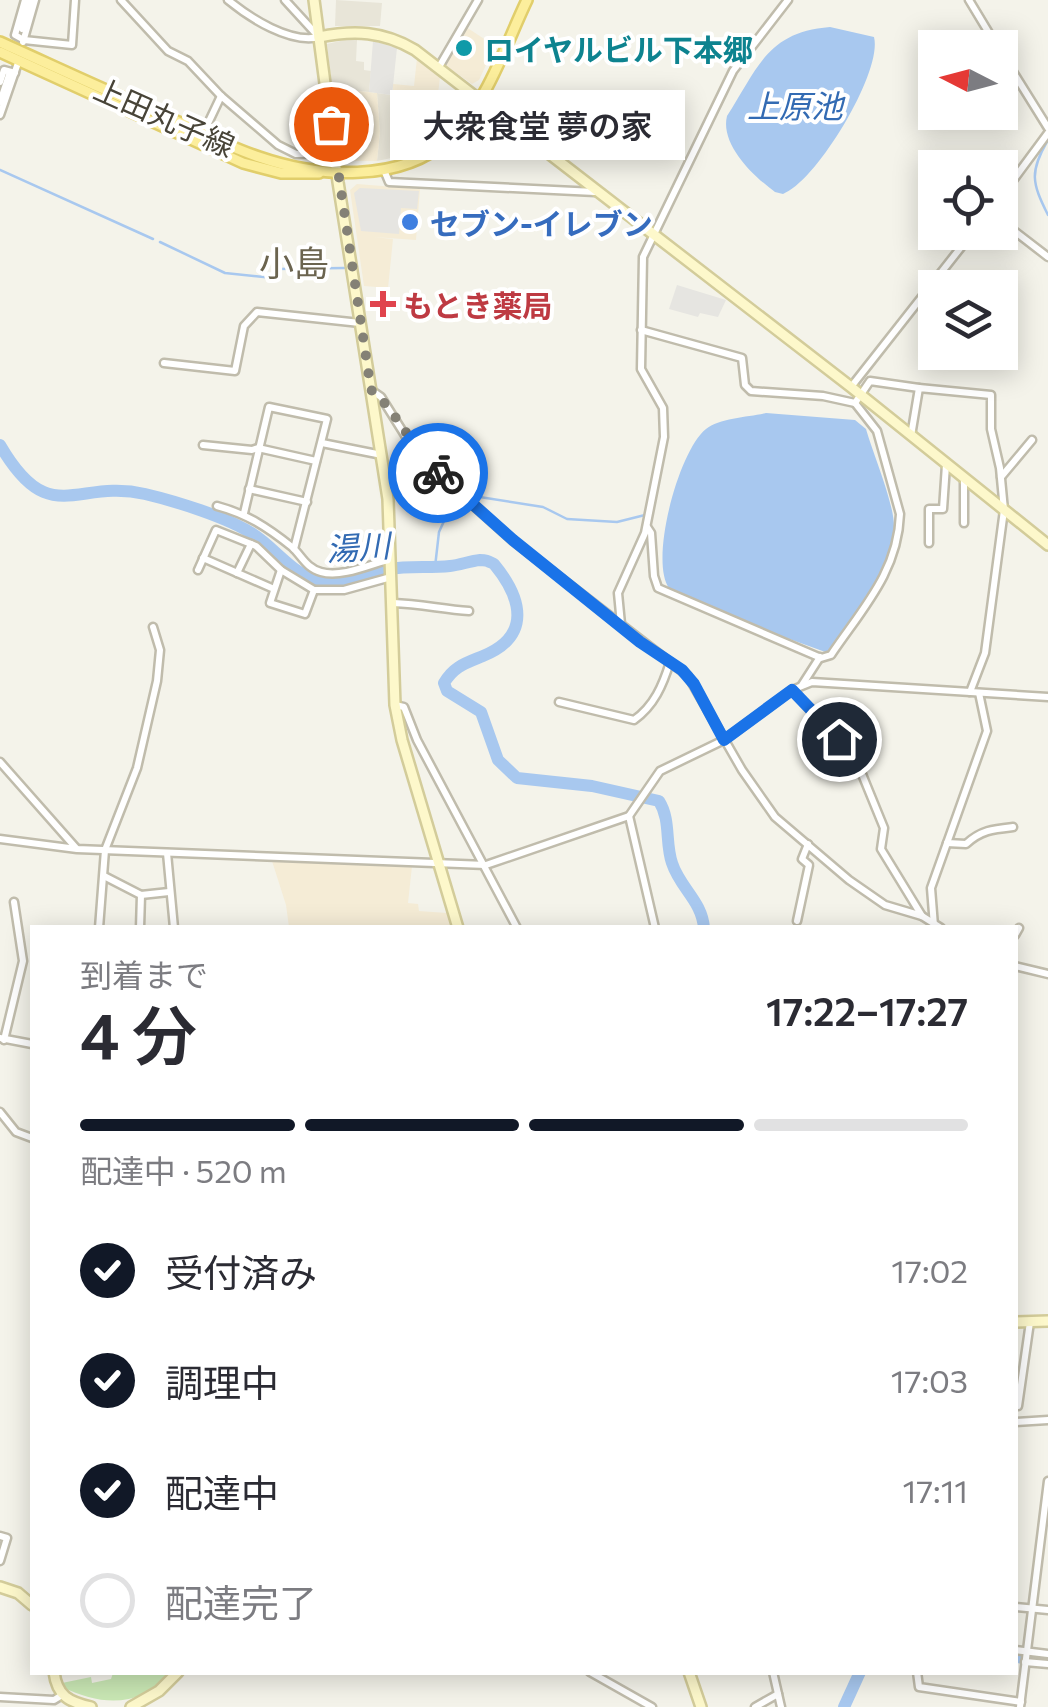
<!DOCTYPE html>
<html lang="ja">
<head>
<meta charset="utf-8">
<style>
	:root { --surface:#fff; --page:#f2f2f3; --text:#2b2b33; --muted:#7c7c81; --line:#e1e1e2; --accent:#111827 }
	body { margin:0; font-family:Commissioner,"Noto Sans JP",sans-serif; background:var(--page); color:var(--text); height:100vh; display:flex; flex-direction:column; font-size:38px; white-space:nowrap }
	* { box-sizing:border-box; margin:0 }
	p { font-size:32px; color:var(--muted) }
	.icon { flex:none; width:55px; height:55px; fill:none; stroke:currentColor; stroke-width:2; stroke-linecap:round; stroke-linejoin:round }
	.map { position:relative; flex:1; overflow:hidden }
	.side { position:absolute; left:30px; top:925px; width:988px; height:750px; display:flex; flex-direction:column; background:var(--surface); border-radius:0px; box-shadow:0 5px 25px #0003 }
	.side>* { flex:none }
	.needle { width:65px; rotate:276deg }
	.buttons { position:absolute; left:918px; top:30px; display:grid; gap:20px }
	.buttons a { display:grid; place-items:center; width:100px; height:100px; border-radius:0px; background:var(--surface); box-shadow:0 5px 25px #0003; font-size:50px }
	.pin { position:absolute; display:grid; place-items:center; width:85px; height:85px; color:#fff; margin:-42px; border:5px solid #fff; border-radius:50%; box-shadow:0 2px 10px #0007 }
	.courier { position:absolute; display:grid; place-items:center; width:100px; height:100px; margin:-50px; border:8px solid #1a73e8; border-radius:50%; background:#fff; color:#222; box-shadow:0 2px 12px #0007 }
	.bubble { position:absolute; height:70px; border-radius:0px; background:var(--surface); box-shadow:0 5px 25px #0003; font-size:32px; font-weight:600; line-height:70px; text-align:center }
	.head em { font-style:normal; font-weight:600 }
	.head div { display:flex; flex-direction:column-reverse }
	.head { display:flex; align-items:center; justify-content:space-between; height:170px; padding:0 50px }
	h1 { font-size:65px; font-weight:600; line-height:75px }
	.bar { display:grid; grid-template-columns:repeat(4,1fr); gap:15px 10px; align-content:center; height:120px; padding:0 50px }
	.bar i { height:12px; border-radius:8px; background:var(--line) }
	.bar .current { background:var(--accent) }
	.bar p { grid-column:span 4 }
	ol { padding:0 50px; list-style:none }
	li { display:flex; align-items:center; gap:30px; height:110px }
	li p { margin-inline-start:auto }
	li .icon { padding:10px; border-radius:50%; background:var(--accent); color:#fff; stroke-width:4 }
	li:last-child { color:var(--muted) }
	li i { width:55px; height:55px; border:5px solid var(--line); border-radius:50% }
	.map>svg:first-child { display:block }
	.residential { fill:#e8e5d8 }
	.commercial { fill:#f5ecd6 }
	.green { fill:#c9e7b4 }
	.parking { fill:#e6e5e1 }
	.water { fill:#a8c8ef }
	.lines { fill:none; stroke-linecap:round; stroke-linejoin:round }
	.stream { stroke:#a8c8ef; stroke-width:2.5 }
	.river { stroke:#a8c8ef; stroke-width:12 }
	.street-casing { stroke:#c0bcac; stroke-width:11 }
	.secondary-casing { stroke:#d3cc9a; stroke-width:14 }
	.primary-casing { stroke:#e1ce6b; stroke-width:14 }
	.street { stroke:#fff; stroke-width:6 }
	.secondary { stroke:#fdf8cb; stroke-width:9 }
	.primary { stroke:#fcee9c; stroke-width:9 }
	.done { stroke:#848176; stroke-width:10; stroke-dasharray:0 18 }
	.route { stroke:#1a73e8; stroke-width:12 }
	.culture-dot { fill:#0f9aa8; stroke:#fff; stroke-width:4 }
	.shop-dot { fill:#3f7fe0; stroke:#fff; stroke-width:4 }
	.health-dot { fill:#e0444e; stroke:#fff; stroke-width:4 }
	.labels { text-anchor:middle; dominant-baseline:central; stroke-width:8; stroke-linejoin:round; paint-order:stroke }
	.culture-label { font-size:30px; font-weight:bold; fill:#0d838f; stroke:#fff; text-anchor:start }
	.street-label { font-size:30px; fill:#484438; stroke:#fff }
	.shop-label { font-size:30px; font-weight:bold; fill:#366cbe; stroke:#fff; text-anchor:start }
	.health-label { font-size:30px; font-weight:bold; fill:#be3a42; stroke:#fff; text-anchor:start }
	.water-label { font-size:32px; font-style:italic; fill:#336bb3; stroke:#fff }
	.quarter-label { font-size:35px; fill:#6b644f; stroke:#fff }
</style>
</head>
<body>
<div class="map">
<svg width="1048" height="1707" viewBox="0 0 1048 1707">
	<rect width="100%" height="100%" fill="#f4f3ea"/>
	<g class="residential">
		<path d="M336 0 382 3 380 26H335Z"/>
		<path d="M349 39 357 40 356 61 364 62V70L371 71 369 92 332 88 327 44Z"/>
		<path d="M377 93 406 97 401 156 377 161 380 132Z"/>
	</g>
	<g class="commercial">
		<path d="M466 27 495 46 479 80 472 84 445 65Z"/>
		<path d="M417 58 440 77 437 102 392 95 393 84 414 86Z"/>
		<path d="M332 88 377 93 380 132 377 161H348L343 158Z"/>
		<path d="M357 184 420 189 416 240 374 237 393 239 388 288 364 286 350 190Z"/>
		<path d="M272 861 412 866 408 903 418 904 419 911 447 913 451 927H289L286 905Z"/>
	</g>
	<path class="green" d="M113 1673H173C139 1707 104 1707 62 1687V1683L91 1677 92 1683 111 1679Z"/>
	<g class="parking">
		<path d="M373 41 397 48 392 95 369 92Z"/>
		<path d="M360 188 419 191 417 209 401 208 399 234 361 231 354 193Z"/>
		<path d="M677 285 726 300 718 317 700 313 698 317 669 309Z"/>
	</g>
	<g class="water">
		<path d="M830 27 874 37C883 72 816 182 783 194L775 192C753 176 720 144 727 116 758 68 767 32 830 27Z"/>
		<path d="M766 413 855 420 866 429C873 454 895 505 894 528 894 574 852 617 828 653L713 611 669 588C649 560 679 450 706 429 719 418 749 417 766 413Z"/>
	</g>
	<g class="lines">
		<g class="stream">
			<path d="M1048 140C1029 172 1032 183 1048 215"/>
			<path d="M0 170 153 239"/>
			<path d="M160 242 225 273 273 278 276 269 344 268"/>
			<path d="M467 495 543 507 567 519 617 522 645 515"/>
			<path d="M435 567 439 532 456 495H459"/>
		</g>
		<g class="river">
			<path d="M0 445C50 531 76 478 145 494 175 501 227 517 253 534 275 548 294 576 321 582 345 586 366 573 389 569 409 566 430 568 450 566 460 565 470 561 480 560 487 560 488 561 494 564 522 598 532 636 483 656 466 663 454 666 444 683L447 691 481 712 498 760 517 778 592 786 659 801C671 820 665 843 672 863 680 888 702 901 704 928"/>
			<path d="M1015 1657 1048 1660"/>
			<path d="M844 1707 860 1672"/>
		</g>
		<defs>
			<g id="street">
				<path d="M25 0 15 35 24 40 72 45 75 0"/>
				<path d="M121 0 168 51 188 61 221 96 278 145 296 154 334 153"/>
				<path d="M228 0C250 18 290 44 319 37"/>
				<path d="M285 0 318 36"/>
				<path d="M969 0 998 48"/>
				<path d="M22 29 30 0"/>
				<path d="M23 42 35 0"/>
				<path d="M1000 51 1048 128"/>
				<path d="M439 67 478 0"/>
				<path d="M0 82 4 70 15 73"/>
				<path d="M0 102 9 75"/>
				<path d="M0 115 19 60"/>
				<path d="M202 136 221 96"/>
				<path d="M384 170 389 182 595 192"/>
				<path d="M1000 198 1048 133"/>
				<path d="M1000 220 1048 257"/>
				<path d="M641 330 742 358 745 385 751 391 823 396 855 403 870 381 919 388"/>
				<path d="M164 363 235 371 244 326 257 312 360 323"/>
				<path d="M851 387 973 232"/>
				<path d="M371 390 381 397 408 440 430 466 457 491 513 541 688 676 742 770 775 817 849 880 885 905 922 916 941 928"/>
				<path d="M911 436 919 388 991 395V429L1000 468 1004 510 985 653 970 692"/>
				<path d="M322 443 382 455"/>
				<path d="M203 445 252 450 258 448 316 461"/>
				<path d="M1001 477 1032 440"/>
				<path d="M249 489 307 502"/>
				<path d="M217 506C247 514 267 527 292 547 302 556 306 568 321 572 342 578 371 564 391 559"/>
				<path d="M244 513 269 407 327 419 294 549"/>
				<path d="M964 523V481"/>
				<path d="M647 527 651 533 654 576 658 588 821 658 831 655C862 609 898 572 900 514L877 431 855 403"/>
				<path d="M929 543V509H943L946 465"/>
				<path d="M203 558 274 589"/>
				<path d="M198 570 216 530 256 546 281 570 314 590H344L391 577"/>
				<path d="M281 570 270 603 305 614 314 590"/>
				<path d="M237 573 251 544"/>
				<path d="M393 603C420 604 442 609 469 611"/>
				<path d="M621 624 618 593 645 533 664 437 663 408 641 369 643 257 733 71 788 0"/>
				<path d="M802 685 820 657"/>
				<path d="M792 690 855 757 884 828 881 849 922 916"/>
				<path d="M559 702 634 720C654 706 663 685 670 662"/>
				<path d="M395 705 404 707 417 740 517 928"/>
				<path d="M0 762 76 848"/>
				<path d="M629 816 655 928"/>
				<path d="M0 839 77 849 486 865 629 816 660 771 724 740 792 690 812 682 1048 697"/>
				<path d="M947 843 966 844C981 830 994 829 1013 827"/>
				<path d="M167 853 174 928"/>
				<path d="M104 876 141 895 140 928"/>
				<path d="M141 895 169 892"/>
				<path d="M797 921 809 865 802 859 808 844"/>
				<path d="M934 926 931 888 987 731 979 693"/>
				<path d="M99 928 105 850 137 768 157 681 160 650 153 627"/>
				<path d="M1015 935 1019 928"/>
				<path d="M1015 966 1048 974"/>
				<path d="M0 1038 32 1044"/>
				<path d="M4 1040 23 961 14 902"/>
				<path d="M0 1112 16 1132 32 1138"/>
				<path d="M1018 1406 1030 1322"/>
				<path d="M1015 1422 1048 1420"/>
				<path d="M0 1536 7 1538 0 1561"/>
				<path d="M1015 1607 1048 1610"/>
				<path d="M1015 1650 1048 1654"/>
				<path d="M1025 1662 1048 1664"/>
				<path d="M590 1672 652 1707"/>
				<path d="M773 1672 781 1707"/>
				<path d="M917 1672 919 1687 1021 1702"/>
				<path d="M0 1697 54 1700 62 1695"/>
				<path d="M755 1707 778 1694"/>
				<path d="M1020 1707 1048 1481"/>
			</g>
			<g id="secondary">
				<path d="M314 0 338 182 388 499 395 705 402 740 458 928"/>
				<path d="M319 37C354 30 383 31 415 50L851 387 1048 545"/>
				<path d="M1015 1322 1048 1321"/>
				<path d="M0 1587 18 1593 32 1605"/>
				<path d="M54 1672C57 1696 69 1702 91 1707"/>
				<path d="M689 1672 701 1707"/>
				<path d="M131 1707 159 1691 178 1672"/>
			</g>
			<g id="primary">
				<path d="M0 42C51 65 102 89 154 111 189 126 223 145 259 157 317 177 400 184 449 139 487 104 505 46 527 0"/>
				<path d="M0 52 243 163 281 173H319"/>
			</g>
		</defs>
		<use href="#street" class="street-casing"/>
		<use href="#secondary" class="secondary-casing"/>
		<use href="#primary" class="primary-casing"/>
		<use href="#street" class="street"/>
		<use href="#secondary" class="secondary"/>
		<use href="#primary" class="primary"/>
	</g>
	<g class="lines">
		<path class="done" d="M331 124 371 390C392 405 414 450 438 473"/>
		<path class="route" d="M438 473 513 540 640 642 682 670 694 684 724 740 792 690 839 739"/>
	</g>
	<circle class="culture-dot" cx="464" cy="48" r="10"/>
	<circle class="shop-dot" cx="410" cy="222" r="10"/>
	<path class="health-dot" d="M378 289h10v10h10v10h-10v10h-10v-10h-10v-10h10z"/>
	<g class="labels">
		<g class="culture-label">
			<text x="484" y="48">ロイヤルビル下本郷</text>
		</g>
		<g class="street-label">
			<text transform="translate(165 116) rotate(24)">上田丸子線</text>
		</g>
		<g class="shop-label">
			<text x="430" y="222">セブン-イレブン</text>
		</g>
		<g class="health-label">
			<text x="403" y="304">もとき薬局</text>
		</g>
		<g class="water-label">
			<text x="795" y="105">上原池</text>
			<text transform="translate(358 546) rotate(-4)">湯川</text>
		</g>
		<g class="quarter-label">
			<text x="294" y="261">小島</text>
		</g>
	</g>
</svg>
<div class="buttons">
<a><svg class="needle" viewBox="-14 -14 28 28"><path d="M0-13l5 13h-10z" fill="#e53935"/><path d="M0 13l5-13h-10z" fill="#7c7c81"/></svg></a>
<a><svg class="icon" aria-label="locate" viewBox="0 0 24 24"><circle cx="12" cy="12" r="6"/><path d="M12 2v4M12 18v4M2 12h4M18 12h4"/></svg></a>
<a><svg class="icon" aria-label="layers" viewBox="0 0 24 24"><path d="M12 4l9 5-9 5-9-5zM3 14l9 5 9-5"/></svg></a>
</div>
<div class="pin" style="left:331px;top:124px;background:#ea580c"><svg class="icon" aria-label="bag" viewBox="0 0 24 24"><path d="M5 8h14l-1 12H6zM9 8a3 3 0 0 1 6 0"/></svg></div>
<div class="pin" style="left:839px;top:739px;background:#1f2937"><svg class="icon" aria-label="home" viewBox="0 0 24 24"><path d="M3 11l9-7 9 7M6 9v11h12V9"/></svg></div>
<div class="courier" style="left:438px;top:473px"><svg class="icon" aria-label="bike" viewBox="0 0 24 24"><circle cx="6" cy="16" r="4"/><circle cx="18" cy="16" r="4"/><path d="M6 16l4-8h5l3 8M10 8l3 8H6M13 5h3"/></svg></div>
<div class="bubble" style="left:390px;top:90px;width:295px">大衆食堂 夢の家</div>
<section class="side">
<div class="head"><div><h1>4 分</h1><p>到着まで</p></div><em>17:22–17:27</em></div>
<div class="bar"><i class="current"></i><i class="current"></i><i class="current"></i><i></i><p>配達中 · 520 m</p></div>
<ol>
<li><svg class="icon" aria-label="check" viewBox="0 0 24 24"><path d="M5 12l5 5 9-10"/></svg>受付済み<p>17:02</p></li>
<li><svg class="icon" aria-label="check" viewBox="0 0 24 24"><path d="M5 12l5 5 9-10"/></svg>調理中<p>17:03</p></li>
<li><svg class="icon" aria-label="check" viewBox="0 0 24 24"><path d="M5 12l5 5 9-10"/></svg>配達中<p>17:11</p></li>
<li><i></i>配達完了</li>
</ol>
</section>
</div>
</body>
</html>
